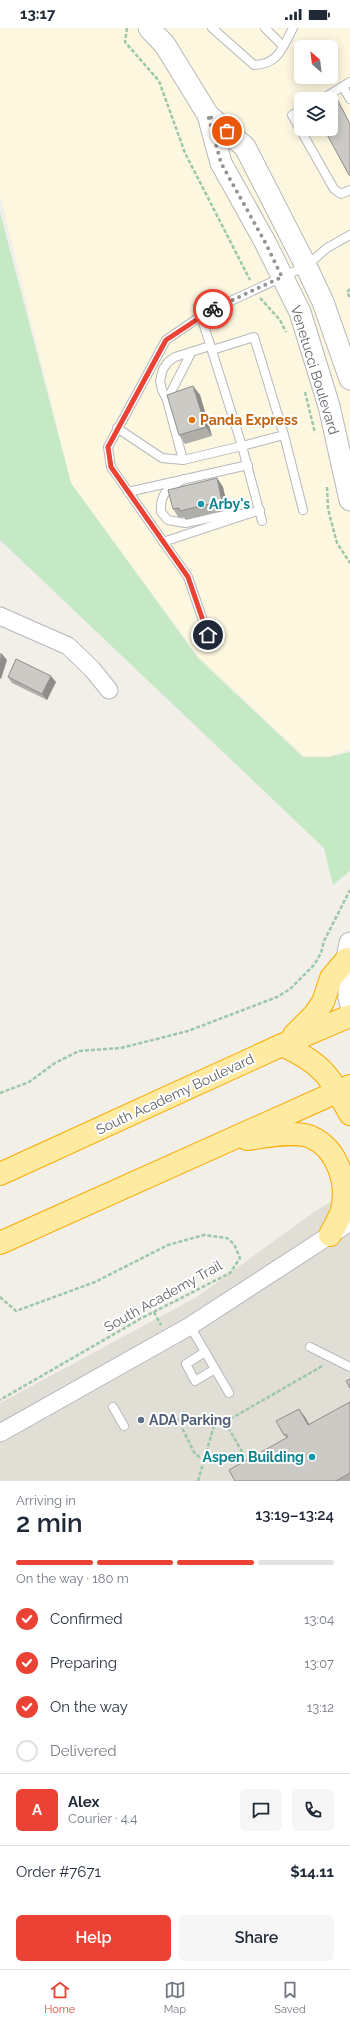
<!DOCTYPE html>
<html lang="en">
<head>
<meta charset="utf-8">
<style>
	:root { --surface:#fff; --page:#f6f6f7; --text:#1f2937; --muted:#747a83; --line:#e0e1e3; --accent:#ea4335 }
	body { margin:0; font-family:Raleway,sans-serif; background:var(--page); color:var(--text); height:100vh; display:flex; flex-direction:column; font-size:15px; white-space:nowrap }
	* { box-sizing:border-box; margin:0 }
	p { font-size:13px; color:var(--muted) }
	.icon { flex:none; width:22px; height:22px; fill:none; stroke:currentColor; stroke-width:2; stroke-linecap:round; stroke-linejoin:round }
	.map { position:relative; height:1453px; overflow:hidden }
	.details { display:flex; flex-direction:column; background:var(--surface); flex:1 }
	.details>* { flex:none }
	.needle { width:26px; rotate:332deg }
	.fabs { position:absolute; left:294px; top:12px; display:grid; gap:8px }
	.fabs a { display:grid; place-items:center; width:44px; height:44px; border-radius:6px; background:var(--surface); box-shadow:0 2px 10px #0003; font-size:20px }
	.pin { position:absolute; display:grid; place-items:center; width:34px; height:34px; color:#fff; margin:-17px; border:2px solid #fff; border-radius:50%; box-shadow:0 1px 4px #0007 }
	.courier { position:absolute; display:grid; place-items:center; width:40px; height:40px; margin:-20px; border:3px solid #ea4335; border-radius:50%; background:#fff; color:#222; box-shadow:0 1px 5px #0007 }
	.overview em { font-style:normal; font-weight:600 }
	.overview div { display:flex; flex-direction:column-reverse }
	.overview { display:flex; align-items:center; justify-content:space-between; height:68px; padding:0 16px }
	h1 { font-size:26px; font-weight:600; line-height:30px }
	.bar { display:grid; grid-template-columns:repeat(4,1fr); gap:6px 4px; align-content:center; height:48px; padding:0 16px }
	.bar i { height:5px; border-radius:3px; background:var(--line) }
	.bar .on { background:var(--accent) }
	.bar p { grid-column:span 4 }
	.line { display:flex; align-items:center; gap:10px; padding:0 16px; border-top:1px solid var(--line) }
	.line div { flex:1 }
	.round { display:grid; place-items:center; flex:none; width:42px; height:42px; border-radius:6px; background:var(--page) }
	ol { padding:0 16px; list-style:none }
	li { display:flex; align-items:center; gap:12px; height:44px }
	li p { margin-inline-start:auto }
	li .icon { padding:4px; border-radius:50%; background:var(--accent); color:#fff; stroke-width:4 }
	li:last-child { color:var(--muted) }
	li i { width:22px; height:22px; border:2px solid var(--line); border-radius:50% }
	.button { display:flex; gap:8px; margin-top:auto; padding:8px 16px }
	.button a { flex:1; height:46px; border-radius:6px; background:var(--accent); color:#fff; font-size:16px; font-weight:600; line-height:46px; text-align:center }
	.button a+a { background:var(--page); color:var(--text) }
	.status { display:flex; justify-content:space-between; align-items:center; height:28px; padding:0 20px; background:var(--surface); direction:ltr }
	.status svg { height:11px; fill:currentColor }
	.dock { display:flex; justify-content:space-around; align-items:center; height:56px; border-top:1px solid var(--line); background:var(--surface); font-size:11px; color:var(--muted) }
	.dock a { display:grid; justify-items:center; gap:2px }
	.dock .on { color:var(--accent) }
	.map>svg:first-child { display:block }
	.commercial { fill:#fef7e0; fill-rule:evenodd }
	.education { fill:#e1ded6 }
	.green { fill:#c5e8c5 }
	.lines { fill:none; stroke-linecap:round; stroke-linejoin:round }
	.service-casing { stroke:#b5b8bc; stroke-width:10 }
	.minor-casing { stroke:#b5b8bc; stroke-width:19 }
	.tertiary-casing { stroke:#b5b8bc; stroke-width:23 }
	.trunk-casing { stroke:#f9ab00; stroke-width:24 }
	.path { stroke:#9cc7a9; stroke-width:2.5; stroke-dasharray:4 2; stroke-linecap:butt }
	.service { stroke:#fff; stroke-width:8 }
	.minor { stroke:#fff; stroke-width:17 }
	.tertiary { stroke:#fff; stroke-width:21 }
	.trunk { stroke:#feeaa1; stroke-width:22 }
	.wall { fill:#afaea9 }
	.shaded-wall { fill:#8f8d8a }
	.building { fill:#cccac5; stroke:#8f8d8a }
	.done { stroke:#929495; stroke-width:4; stroke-dasharray:0 7.2 }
	.route { stroke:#ea4335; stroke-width:5 }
	.food-dot { fill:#e8710a; stroke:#fff; stroke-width:1.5 }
	.culture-dot { fill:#0f9aa8; stroke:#fff; stroke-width:1.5 }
	.service-dot { fill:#5c6f8a; stroke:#fff; stroke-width:1.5 }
	.labels { text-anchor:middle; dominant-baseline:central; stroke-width:4; stroke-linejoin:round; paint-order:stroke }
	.street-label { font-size:14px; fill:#5f6368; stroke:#fff }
	.food-label { font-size:14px; font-weight:bold; fill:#c56008; stroke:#fff; text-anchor:start }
	.culture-label { font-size:14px; font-weight:bold; fill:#0d838f; stroke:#fff; text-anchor:start }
	.service-label { font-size:14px; font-weight:bold; fill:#4e5e75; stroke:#fff; text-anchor:start }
</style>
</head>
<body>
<div class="status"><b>13:17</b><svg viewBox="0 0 49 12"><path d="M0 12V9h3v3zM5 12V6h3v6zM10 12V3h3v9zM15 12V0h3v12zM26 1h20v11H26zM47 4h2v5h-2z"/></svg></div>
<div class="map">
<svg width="350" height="1453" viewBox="0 0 350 1453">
	<rect width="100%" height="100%" fill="#f1efe8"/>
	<path class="commercial" d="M0 0H350V721L330 728H304L200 630 71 455 0 166ZM301 19H331V49H301ZM301 71H331V101H301Z"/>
	<path class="education" d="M350 1162V1453H0V1375L197 1269 314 1184Z"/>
	<path class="green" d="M0 184 71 455 198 630 303 729H329L350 724V843L333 857 324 820 0 512Z"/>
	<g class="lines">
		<defs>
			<g id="service">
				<path d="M212 0 254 37C279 36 282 20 293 0"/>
				<path d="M265 0 283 18"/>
				<path d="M343 59 350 71"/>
				<path d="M322 71 350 54"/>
				<path d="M301 82 292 87 334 161 341 166 350 162"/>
				<path d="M212 322 254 309 284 407 242 418 262 493"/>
				<path d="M167 372 191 325"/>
				<path d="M117 400 162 430 183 432 242 418 201 288"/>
				<path d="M284 407 303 482"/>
				<path d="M183 432 167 372 162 362 160 353 163 341 168 334 175 329 210 318"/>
				<path d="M184 451C168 461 160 464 161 484L168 492 185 495 229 486H247"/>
				<path d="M128 464 248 437"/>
				<path d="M163 514 260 482"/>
				<path d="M208 607 188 549 111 439 108 419 166 312 207 284 306 238 327 220 350 207"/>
				<path d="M190 1298 229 1365"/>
				<path d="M310 1319 350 1339"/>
				<path d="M205 1324 186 1336 195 1353 215 1341"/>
				<path d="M113 1379 124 1398"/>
			</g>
			<g id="minor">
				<path d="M0 588 68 618 92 641 109 662"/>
				<path d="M347 931V969L350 982"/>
				<path d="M0 1405 190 1298 350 1194"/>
			</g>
			<g id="tertiary">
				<path d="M149 0 165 17 208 87 221 135 265 214 300 284 329 378 350 472"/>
				<path d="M208 87 245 119 306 238 323 274 350 351"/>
				<path d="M347 931 350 915"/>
			</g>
			<g id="trunk">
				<path d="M294 1007 315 986 323 974 331 950 347 931"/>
				<path d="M282 1017C322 1035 330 1048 350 1086"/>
				<path d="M247 1111C264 1109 295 1102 311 1109 338 1121 348 1155 342 1182 340 1190 334 1199 330 1207"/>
				<path d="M0 1146 282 1017 350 988"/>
				<path d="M0 1215 350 1058"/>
			</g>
		</defs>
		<use href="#service" class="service-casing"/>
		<use href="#minor" class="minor-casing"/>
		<use href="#tertiary" class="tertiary-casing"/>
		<use href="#trunk" class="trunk-casing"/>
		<g class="path">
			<path d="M127 0 125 14 159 53 185 125 250 252"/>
			<path d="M350 261 347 264 350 270"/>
			<path d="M260 270 280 292 286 304"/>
			<path d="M305 364 315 405"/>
			<path d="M327 459 328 481 337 515 350 535"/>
			<path d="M0 1065 29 1054 55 1035 79 1023 121 1020 188 1003 277 969 290 961 314 937 321 925 324 913 350 862"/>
			<path d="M0 1269 16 1283 95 1254 168 1217 204 1207 227 1210 234 1216 240 1230 230 1245 140 1291 0 1372"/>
			<path d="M154 1284 161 1297"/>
			<path d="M177 1390 195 1426 204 1432"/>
			<path d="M225 1394 324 1337"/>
			<path d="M198 1453 215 1394H225L248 1434"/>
		</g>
		<use href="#service" class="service"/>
		<use href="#minor" class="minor"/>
		<use href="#tertiary" class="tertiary"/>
		<use href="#trunk" class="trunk"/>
	</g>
	<g class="wall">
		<path d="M193 358 200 367 212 408 185 416 179 407Z"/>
		<path d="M217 450 223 459 228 482 186 492 184 489 179 490 173 481Z"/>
		<path d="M8 649 56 654 47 672 12 655Z"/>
		<path d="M350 1374V1453H235L286 1410 284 1407 305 1389 309 1397Z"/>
	</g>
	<g class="shaded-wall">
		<path d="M193 358 200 367 212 408 206 399Z"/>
		<path d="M217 450 223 459 228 482 222 473Z"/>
		<path d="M2 626 7 632 1 651 0 650V634Z"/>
		<path d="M51 648 56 654 47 672 42 666Z"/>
		<path d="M299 1381 305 1389 315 1406 308 1397Z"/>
	</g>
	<g class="building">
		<path d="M337 71 350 96V147H349L324 101H331V74Z"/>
		<path d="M193 358 206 399 179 407 167 367Z"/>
		<path d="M217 450 222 473 180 483 179 480 173 481 168 462Z"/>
		<path d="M0 626H2L0 634Z"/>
		<path d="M16 631 51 648 42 666 8 649Z"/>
		<path d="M350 1351V1360L346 1353Z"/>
		<path d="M350 1374V1445L336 1453H235L229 1442 288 1409 286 1406 284 1407 276 1393 299 1381 308 1397Z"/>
	</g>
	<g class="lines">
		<path class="done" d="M213 281 282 249 265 214 221 135 208 87 227 103"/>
		<path class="route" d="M208 607 188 549 111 439 108 419 166 312 213 281"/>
	</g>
	<circle class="food-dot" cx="192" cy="392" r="4"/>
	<g class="culture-dot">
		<circle cx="201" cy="476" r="4"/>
		<circle cx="312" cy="1429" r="4"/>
	</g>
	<circle class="service-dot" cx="141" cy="1392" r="4"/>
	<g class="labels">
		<g class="street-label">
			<text transform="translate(315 342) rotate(73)">Venetucci Boulevard</text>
			<text transform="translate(175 1066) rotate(-25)">South Academy Boulevard</text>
			<text transform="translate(163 1268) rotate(-29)">South Academy Trail</text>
		</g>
		<g class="food-label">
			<text x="200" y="392">Panda Express</text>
		</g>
		<g class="culture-label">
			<text x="209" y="476">Arby's</text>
			<text x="304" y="1429" text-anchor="end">Aspen Building</text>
		</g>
		<g class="service-label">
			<text x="149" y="1392">ADA Parking</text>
		</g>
	</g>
</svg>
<div class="fabs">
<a><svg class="needle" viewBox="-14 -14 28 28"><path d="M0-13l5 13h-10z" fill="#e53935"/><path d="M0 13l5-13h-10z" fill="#747a83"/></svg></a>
<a><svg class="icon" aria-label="layers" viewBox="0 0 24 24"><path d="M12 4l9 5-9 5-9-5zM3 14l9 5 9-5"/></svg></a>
</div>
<div class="pin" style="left:227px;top:103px;background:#ea580c"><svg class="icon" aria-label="bag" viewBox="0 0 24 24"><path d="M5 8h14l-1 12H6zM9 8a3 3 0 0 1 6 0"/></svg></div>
<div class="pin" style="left:208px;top:607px;background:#1f2937"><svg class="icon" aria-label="home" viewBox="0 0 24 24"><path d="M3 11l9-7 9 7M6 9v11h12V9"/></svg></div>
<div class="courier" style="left:213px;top:281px"><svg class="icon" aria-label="bike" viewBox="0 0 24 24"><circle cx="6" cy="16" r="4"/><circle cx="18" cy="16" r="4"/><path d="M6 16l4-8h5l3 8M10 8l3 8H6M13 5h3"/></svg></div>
</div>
<section class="details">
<div class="overview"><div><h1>2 min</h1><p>Arriving in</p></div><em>13:19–13:24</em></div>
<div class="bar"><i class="on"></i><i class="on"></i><i class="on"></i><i></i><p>On the way · 180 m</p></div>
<ol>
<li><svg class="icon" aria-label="check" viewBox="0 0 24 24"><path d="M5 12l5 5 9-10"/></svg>Confirmed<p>13:04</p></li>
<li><svg class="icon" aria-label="check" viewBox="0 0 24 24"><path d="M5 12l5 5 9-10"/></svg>Preparing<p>13:07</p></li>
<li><svg class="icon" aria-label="check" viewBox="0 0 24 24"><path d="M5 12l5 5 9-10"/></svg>On the way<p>13:12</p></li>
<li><i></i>Delivered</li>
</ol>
<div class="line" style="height:72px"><b class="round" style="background:var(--accent);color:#fff">A</b><div><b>Alex</b><p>Courier · 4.4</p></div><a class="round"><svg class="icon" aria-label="chat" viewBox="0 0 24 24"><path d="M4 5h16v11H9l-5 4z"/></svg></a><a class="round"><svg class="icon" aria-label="phone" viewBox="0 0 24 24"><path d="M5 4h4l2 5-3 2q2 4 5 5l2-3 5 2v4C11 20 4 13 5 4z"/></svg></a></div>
<div class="line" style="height:52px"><div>Order #7671</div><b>$14.11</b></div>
<div class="button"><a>Help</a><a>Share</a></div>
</section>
<nav class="dock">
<a class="on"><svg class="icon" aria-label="home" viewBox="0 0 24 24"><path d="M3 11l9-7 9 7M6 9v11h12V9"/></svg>Home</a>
<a><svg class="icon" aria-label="map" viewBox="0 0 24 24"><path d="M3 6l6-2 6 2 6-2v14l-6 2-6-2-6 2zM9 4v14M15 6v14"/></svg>Map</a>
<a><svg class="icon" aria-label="saved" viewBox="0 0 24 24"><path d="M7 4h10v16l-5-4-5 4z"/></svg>Saved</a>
</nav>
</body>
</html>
